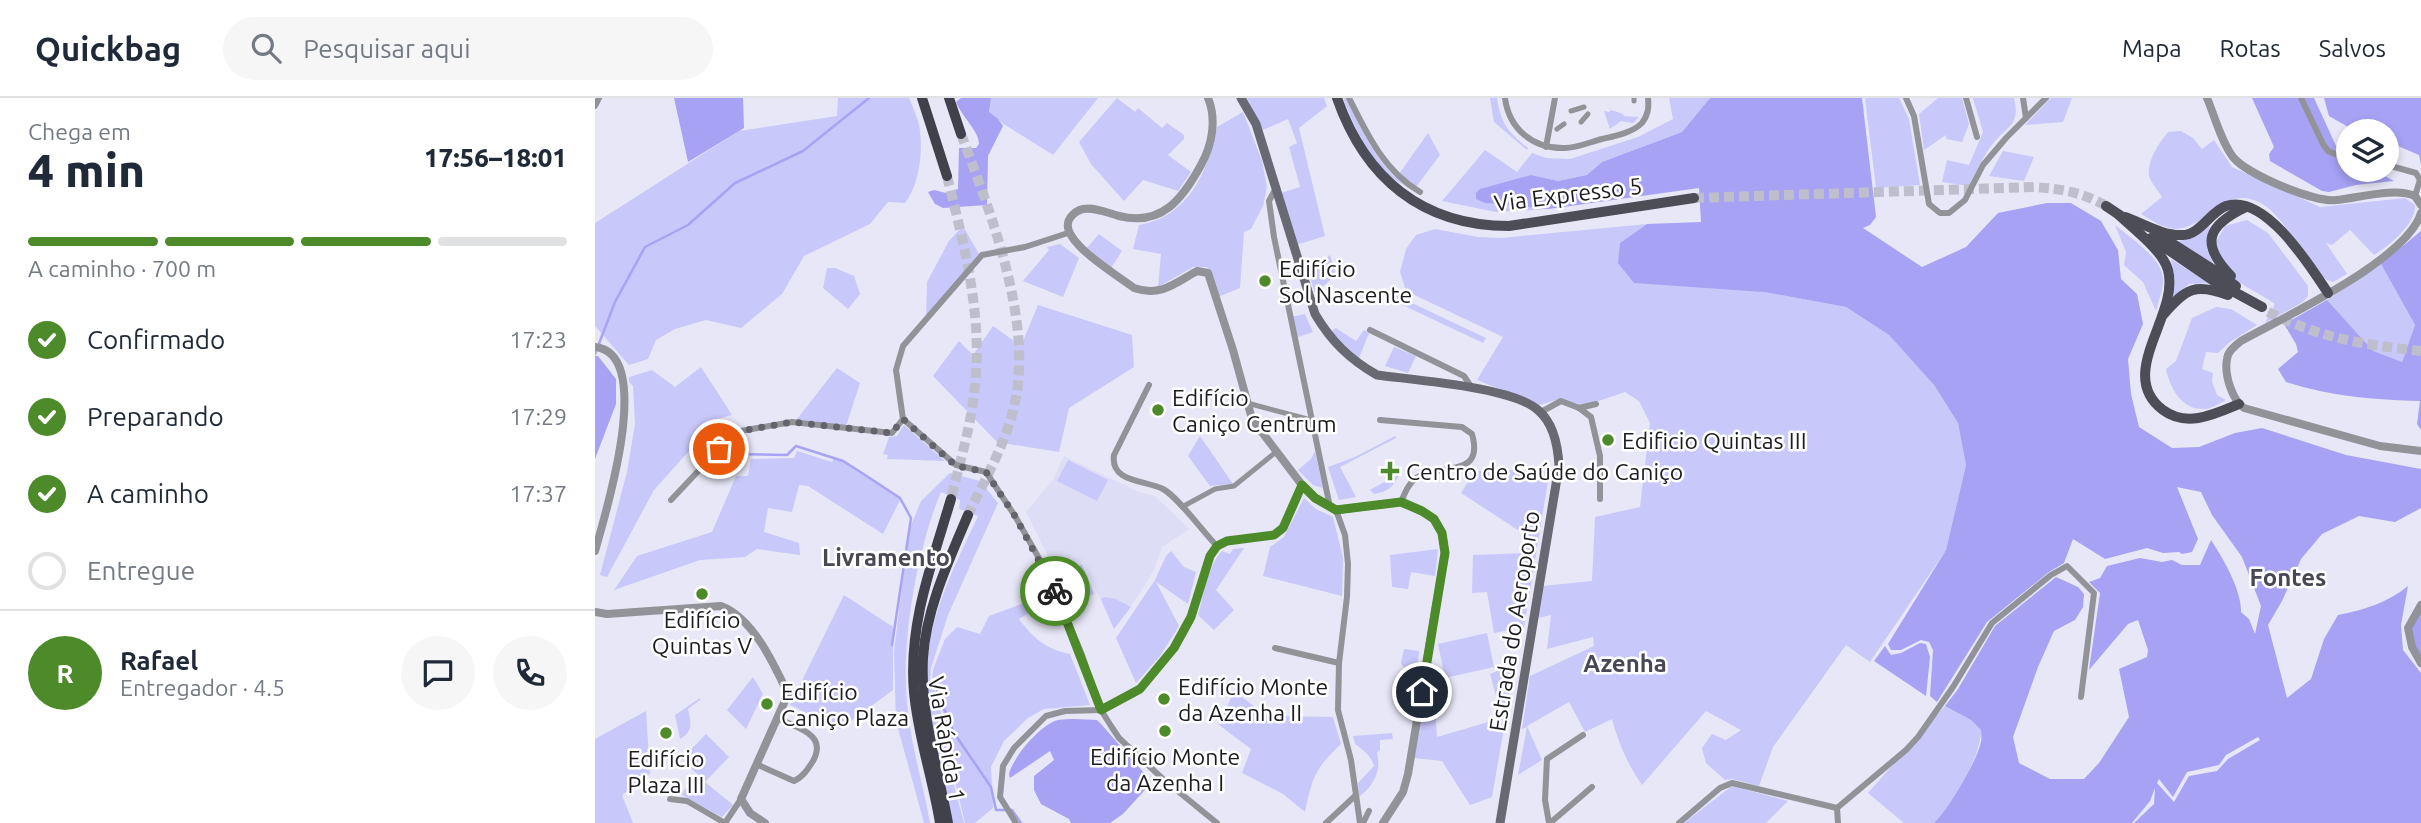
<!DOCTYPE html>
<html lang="pt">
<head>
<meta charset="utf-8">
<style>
	:root { --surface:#fff; --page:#f6f6f7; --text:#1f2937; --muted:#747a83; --line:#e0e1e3; --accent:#4d8a29 }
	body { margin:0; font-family:Ubuntu,sans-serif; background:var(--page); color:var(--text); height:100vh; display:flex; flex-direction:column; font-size:26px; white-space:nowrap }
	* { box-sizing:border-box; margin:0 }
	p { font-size:23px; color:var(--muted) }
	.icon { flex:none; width:38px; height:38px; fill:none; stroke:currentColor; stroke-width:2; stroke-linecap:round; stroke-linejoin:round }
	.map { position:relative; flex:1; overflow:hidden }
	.panel { display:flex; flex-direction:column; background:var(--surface); width:595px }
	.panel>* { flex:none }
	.tools { position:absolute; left:1741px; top:21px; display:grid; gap:14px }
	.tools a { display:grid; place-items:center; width:63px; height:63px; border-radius:50%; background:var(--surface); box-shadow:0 4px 10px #0003; font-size:35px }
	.pin { position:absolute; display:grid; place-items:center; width:60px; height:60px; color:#fff; margin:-30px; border:4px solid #fff; border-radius:50%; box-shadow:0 2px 7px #0007 }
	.courier { position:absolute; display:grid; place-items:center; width:70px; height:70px; margin:-35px; border:5px solid #4d8a29; border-radius:50%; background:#fff; color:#222; box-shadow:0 2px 9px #0007 }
	.head em { font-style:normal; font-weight:800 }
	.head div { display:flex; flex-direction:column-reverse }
	.head { display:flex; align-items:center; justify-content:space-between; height:119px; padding:0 28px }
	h1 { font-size:46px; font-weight:800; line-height:52px }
	.bar { display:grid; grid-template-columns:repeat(4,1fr); gap:10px 7px; align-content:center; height:84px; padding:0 28px }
	.bar i { height:9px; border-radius:5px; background:var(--line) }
	.bar .current { background:var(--accent) }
	.bar p { grid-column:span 4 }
	.line { display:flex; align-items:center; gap:18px; padding:0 28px; border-top:2px solid var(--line) }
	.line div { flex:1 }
	.round { display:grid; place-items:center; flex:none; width:74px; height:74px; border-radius:37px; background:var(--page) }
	ol { padding:0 28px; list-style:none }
	li { display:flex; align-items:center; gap:21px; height:77px }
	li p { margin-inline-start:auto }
	li .icon { padding:7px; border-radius:50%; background:var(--accent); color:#fff; stroke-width:4 }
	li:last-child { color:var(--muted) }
	li i { width:38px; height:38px; border:4px solid var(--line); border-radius:50% }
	header { display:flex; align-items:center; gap:42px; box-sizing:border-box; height:98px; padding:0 35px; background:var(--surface); border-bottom:2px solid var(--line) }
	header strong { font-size:33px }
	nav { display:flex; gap:38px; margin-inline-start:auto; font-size:24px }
	.search { width:490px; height:63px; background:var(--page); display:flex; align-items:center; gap:18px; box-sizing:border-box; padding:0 24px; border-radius:38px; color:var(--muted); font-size:26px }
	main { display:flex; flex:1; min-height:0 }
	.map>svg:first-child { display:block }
	.built { fill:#ddddf5 }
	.green { fill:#c9c8fa }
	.forest { fill:#a7a2f4; fill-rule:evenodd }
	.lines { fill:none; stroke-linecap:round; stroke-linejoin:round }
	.stream { stroke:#a8a3f5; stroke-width:2.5 }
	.primary-tunnel { stroke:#bebecc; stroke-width:10; stroke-dasharray:10 5; stroke-linecap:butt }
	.trunk-tunnel { stroke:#bebecc; stroke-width:10; stroke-dasharray:10 5; stroke-linecap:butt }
	.pedestrian { stroke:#929299; stroke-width:5 }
	.minor { stroke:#929299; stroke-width:6 }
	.tertiary { stroke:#929299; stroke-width:8 }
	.secondary { stroke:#696973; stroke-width:9 }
	.primary { stroke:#4d4d58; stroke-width:10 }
	.trunk { stroke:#41414c; stroke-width:10 }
	.done { stroke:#63636d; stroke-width:7; stroke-dasharray:0 12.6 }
	.route { stroke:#4d8a29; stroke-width:9 }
	.poi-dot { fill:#4d8a29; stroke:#fff; stroke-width:2.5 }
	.labels { text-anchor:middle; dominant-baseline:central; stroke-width:5; stroke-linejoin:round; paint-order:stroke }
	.street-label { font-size:23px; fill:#1c1c22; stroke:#fff }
	.poi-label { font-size:23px; fill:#1c1c22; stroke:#fff; text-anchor:start }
	.neighbourhood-label { font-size:24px; font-weight:bold; fill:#484755; stroke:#fff }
</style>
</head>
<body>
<header>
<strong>Quickbag</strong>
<div class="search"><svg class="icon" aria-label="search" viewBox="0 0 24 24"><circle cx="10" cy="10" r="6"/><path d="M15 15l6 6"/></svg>Pesquisar aqui</div>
<nav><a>Mapa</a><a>Rotas</a><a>Salvos</a></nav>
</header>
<main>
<section class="panel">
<div class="head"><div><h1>4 min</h1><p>Chega em</p></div><em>17:56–18:01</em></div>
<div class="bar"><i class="current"></i><i class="current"></i><i class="current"></i><i></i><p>A caminho · 700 m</p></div>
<ol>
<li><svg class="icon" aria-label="check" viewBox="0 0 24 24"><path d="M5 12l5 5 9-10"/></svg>Confirmado<p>17:23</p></li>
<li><svg class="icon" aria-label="check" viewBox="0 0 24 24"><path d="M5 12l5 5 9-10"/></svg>Preparando<p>17:29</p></li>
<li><svg class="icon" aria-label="check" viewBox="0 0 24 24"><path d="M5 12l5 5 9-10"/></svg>A caminho<p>17:37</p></li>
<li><i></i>Entregue</li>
</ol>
<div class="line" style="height:126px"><b class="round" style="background:var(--accent);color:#fff">R</b><div><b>Rafael</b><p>Entregador · 4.5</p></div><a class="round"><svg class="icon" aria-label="chat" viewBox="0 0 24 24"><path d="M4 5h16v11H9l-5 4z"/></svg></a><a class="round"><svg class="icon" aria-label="phone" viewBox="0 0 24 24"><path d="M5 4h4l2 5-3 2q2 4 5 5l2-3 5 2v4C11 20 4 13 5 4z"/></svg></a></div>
</section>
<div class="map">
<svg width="1826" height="725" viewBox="0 0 1826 725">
	<rect width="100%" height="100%" fill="#e7e7f7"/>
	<path class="built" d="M469 358 544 394 560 398 594 431 567 449 559 472 543 498 519 531 488 464 463 478 431 414 458 382Z"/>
	<g class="green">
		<path d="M243 0H314C318 10 324 22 325 33 328 55 324 87 310 105L293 104 275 126 209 158 187 196 146 230 111 222 80 231 61 242 53 261 34 267 0 228V125L144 33 242 18Z"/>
		<path d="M396 0H503L458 57 407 25 394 14Z"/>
		<path d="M522 0 540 14 543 10 567 30 572 25 589 37V41L573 57 596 74 583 93 548 82 529 103 496 66 484 44Z"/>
		<path d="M652 0H729L732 8 704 30 730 138 701 147 686 95 705 89 694 49 702 45 693 21 668 32Z"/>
		<path d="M748 0H751C768 32 780 66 811 88 780 75 759 29 748 0Z"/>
		<path d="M895 0H902C906 26 913 34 933 50L932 52 899 24Z"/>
		<path d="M1074 0H1115L1087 34 1007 64 992 77 963 83 936 77 918 83 890 105 954 111 901 114 847 103 890 52 922 74 937 55 951 60 975 61 1043 39 1078 21Z"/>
		<path d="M1270 0H1304L1314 21 1325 87 1281 90Z"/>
		<path d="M1343 0H1367L1374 26 1367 44 1351 41V37L1329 52 1324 16Z"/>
		<path d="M1378 0H1419C1425 25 1415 27 1400 43 1389 56 1381 74 1374 88L1347 84 1352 62 1374 67 1388 34Z"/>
		<path d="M1456 0H1477L1468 24 1430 27Z"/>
		<path d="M1016 12 1028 16 1029 18 1044 19 1038 25 1026 23 1015 31 1009 13 1014 14Z"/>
		<path d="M648 14 667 63 672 89 668 108 656 131 649 134 645 190 623 199 612 169H598L563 189 566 156 538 151 544 127C593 119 613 74 622 29Z"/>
		<path d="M1586 33 1598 40 1607 51 1619 42 1637 69 1725 109 1810 100 1820 107C1821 126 1794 148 1779 157L1755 132 1737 147 1731 145 1752 176 1738 184 1732 182 1725 177C1713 161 1686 119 1672 109 1629 80 1615 131 1580 131 1568 130 1556 122 1546 116L1567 99C1563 92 1556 85 1554 78 1552 62 1564 45 1573 34Z"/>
		<path d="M833 35 845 57 821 89 804 76Z"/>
		<path d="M1408 53 1439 59 1429 83 1394 78Z"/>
		<path d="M1652 122 1673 135 1713 188V198L1708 204 1670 225 1680 206C1662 193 1639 186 1627 166 1624 160 1623 151 1621 144L1630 128Z"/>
		<path d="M1615 125 1612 150 1619 168 1580 144 1592 141Z"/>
		<path d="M1052 126 1025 145 1169 194 1251 209 1294 237 1339 287 1363 325 1371 367 1351 452 1275 564 1251 547 1178 649 1164 688 1137 681 1130 682 1111 665 1107 650 1117 636 1131 642 1146 632 1111 613 1047 687C1032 665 1024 646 1017 621L990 634 974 604 932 628 947 662 923 677 932 629 927 631 935 578 999 548 998 539 952 551 956 517 943 520 948 488 997 483 1000 419 1045 409 1055 325 1044 303 1030 294 983 310 961 302 945 307 882 282 908 239 811 193 805 174 811 151 821 137 840 131 883 139 906 140Z"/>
		<path d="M1520 127C1536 141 1571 161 1568 186 1567 195 1563 204 1561 213L1548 184 1529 167 1531 154Z"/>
		<path d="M368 128 384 156 331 219 332 184 354 143Z"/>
		<path d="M504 136 527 153 516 170 491 151Z"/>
		<path d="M465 146 484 160 468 199 428 183 454 152 452 149Z"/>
		<path d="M735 157 741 177 720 195 714 176Z"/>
		<path d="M1576 161 1614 185 1594 186 1577 200 1580 183Z"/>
		<path d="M1786 166 1820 227 1807 264 1778 254 1732 202Z"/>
		<path d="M232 170H240L259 178 265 196 253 211 228 190Z"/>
		<path d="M800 197 891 240 888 245 797 202Z"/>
		<path d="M443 207 537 237 539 269 474 310 464 354 402 344 338 278 364 243 378 257 398 228 426 248Z"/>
		<path d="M1621 209 1636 211 1662 227 1635 244 1623 255 1611 254 1607 271 1618 275 1617 283 1622 297 1631 302C1625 305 1618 310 1611 311 1587 313 1575 290 1571 271L1581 263 1597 220Z"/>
		<path d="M710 216 718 234 700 240 695 219Z"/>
		<path d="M741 230 761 243 769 232 774 235 764 260 746 245 736 233Z"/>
		<path d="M799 249 821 258 813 275 790 268Z"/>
		<path d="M106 269 137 317 122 321 115 336 94 353 59 392 12 479 5 477 32 374 40 326 38 288 34 284V279L57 272 80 289Z"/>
		<path d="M242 270 265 285 251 328 202 321Z"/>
		<path d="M309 327 350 363 292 361 293 357 288 356 294 339 302 338Z"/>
		<path d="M605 338 638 386 615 388 593 358Z"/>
		<path d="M800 338 801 340 745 369 761 399 744 402 733 369 760 359Z"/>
		<path d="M202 353 237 364 239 360 248 363 306 400 288 436 213 388 204 387 197 414 173 410 169 434 204 445 205 457 162 451 150 459 105 462 19 492 42 458 117 434 141 378H153L156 361 199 360Z"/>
		<path d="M720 353 728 390 718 387 703 372 716 361Z"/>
		<path d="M473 362 513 382 502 403 462 383Z"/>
		<path d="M955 371 929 529 899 535 892 494 877 495 878 457 931 455 929 436 866 395 880 373Z"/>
		<path d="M355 375 385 383 403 405 353 517 336 570 335 584 343 598 355 672 369 725H357C343 667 324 604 335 544 343 499 364 459 383 418L364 411 365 402 346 394C322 451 306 543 312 604 315 645 328 685 335 725H329L301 623 299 554 314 432 326 403Z"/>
		<path d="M805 375C798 389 794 393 779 396L775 392Z"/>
		<path d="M709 400 721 411 738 419 748 460 747 498 668 478 675 449 689 439Z"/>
		<path d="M649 450 621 492 639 512 619 532 603 517C609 496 612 469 627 453L635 456 638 451Z"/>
		<path d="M843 451 840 478 816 474 813 491 797 489 795 457Z"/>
		<path d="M576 453 589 469 601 474 593 506 561 484 584 528 565 558 541 585 521 540 560 482 571 458Z"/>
		<path d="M487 466 499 496 470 508 461 483Z"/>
		<path d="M249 497 298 529V592L245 631 195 607Z"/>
		<path d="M451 497 452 504 424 521C439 541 451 551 475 556L495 607 449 611 433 620 409 643 396 669 398 710 380 725H370L357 671 345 599 337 578 339 569 350 541 362 529 385 536 394 518Z"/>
		<path d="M509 499 521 501 536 509 519 531 506 501Z"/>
		<path d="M892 535 899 569 850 580 843 546Z"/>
		<path d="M809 551 824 553 822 575 811 573 806 565Z"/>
		<path d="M836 561 842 639 907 620 895 576 920 566 897 699 875 707 847 663 819 660Z"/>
		<path d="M158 579 168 596 151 631 132 612Z"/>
		<path d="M639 593 672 618 738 619 746 646C719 672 718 678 710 714L688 696 647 675 656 651 624 627Z"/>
		<path d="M105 600V602L93 611C96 624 99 633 85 641L80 617Z"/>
		<path d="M1350 608 1376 622 1386 632C1387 656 1357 708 1340 725H1309L1273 695Z"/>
		<path d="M51 613 55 676 27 697 38 725H0V641Z"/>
		<path d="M797 635 798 641 785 642V652L782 655C787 673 778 688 764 699L763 685 779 668C775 656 769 653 760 646L758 638Z"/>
		<path d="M111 636 134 659 110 684 138 707 127 719 85 696 104 678 87 661Z"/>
		<path d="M1137 688 1193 703 1171 725H1089Z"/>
	</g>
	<g class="forest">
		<path d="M79 0H148L149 30 93 64Z"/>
		<path d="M366 0H396L394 14 403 21 408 28 393 58 392 107 348 110 340 106 333 94 339 92 351 95 363 91 364 50H381L384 46C384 33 367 19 361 4Z"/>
		<path d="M1115 0H1267L1281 119 1275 127 1268 130 1327 169 1371 149 1403 115 1452 105H1476L1506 123 1523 152 1526 181 1542 196 1548 226 1533 261 1536 296 1544 329 1577 350 1604 349 1640 335 1667 330 1751 357 1826 371V410L1800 424 1764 418 1727 436 1706 461 1687 503 1673 527 1692 600 1716 581 1729 541 1743 517C1769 512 1792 505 1813 488L1806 527 1808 552 1826 575V725H1539L1559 706 1560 690 1555 703 1537 725H1339C1352 714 1384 660 1386 643 1387 640 1386 636 1386 632L1376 622 1350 608 1363 591 1400 528 1461 479 1483 489 1489 496 1488 509 1480 522 1459 533 1443 569 1418 639 1424 665 1455 681H1489L1504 665 1534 619 1524 571 1552 559 1553 552 1543 522 1533 526 1494 572 1505 495 1494 484 1505 480 1512 468 1545 460 1567 464 1577 462 1587 467H1605L1616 442C1628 460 1647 493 1646 514L1654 521 1660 536 1666 508 1647 459 1617 417 1606 394 1582 389 1603 441 1597 454 1587 456 1584 454 1568 455 1552 450 1510 461 1478 441 1469 465 1454 474 1392 524 1342 604 1335 598 1338 552 1334 544 1326 542 1306 552H1296L1293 546 1351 452 1371 367 1363 325 1339 287 1294 237 1251 209 1169 194 1039 185 1023 165 1025 145 1052 126 1106 124 1104 90 954 111 890 105 881 101V95L885 91 936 77 963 83 992 77 1007 64 1087 34ZM1663 639 1665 642 1633 661 1622 673 1594 678 1579 704 1562 685 1564 681 1578 699 1592 674 1624 667 1631 657Z"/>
		<path d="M1657 0H1719L1742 50 1753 57 1754 72H1779L1799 83 1761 87 1734 94 1727 93 1675 63 1674 56 1679 49Z"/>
		<path d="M1729 0H1826V67L1824 57 1803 48H1792V33H1760L1734 18Z"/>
		<path d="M1826 133V332L1822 326 1825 303C1780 302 1734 298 1691 284L1683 271 1703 254 1701 246 1689 226 1732 202 1778 253 1807 264 1820 227 1786 166Z"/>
		<path d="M0 258H3L21 281V306L0 361Z"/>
		<path d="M1826 512V565L1813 530Z"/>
		<path d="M1325 545 1331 546 1335 559 1331 598 1279 563 1290 548 1296 557 1306 555Z"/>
		<path d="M480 621 502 622 506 626 557 684 528 716 515 725H476L474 721 446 706 439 692V678L459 662 455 653 415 680 414 676C418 659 445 627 463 622 468 621 475 621 480 621Z"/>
	</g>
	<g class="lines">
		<g class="stream">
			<path d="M0 256 20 204 50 149 93 127 140 85 208 53 274 0"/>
			<path d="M134 356 192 357 201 348 248 363 264 373 305 400 316 420 297 547"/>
			<path d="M342 593 359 635 396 689 401 712H417L426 725"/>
		</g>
		<g class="primary-tunnel">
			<path d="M1099 100 1439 89C1466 91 1487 94 1511 108"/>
			<path d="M1673 214C1729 241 1765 246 1826 253"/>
		</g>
		<g class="trunk-tunnel">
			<path d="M366 36C395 113 438 222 420 304 412 344 390 381 373 417"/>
			<path d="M352 78C370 151 389 221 379 296 375 332 364 367 356 401"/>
		</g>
		<g class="pedestrian">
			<path d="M1039 3V0"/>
			<path d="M976 13 989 9"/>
			<path d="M986 24 993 16"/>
			<path d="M962 31 969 26"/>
			<path d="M652 305 716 322"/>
			<path d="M587 409 620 391 639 388 681 354"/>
		</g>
		<g class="minor">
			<path d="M754 0C772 36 789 73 825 94"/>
			<path d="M910 0C914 31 938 51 970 50 982 50 995 44 1007 41 1020 38 1037 35 1047 25 1053 17 1054 10 1053 0"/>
			<path d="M1311 0 1319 18 1334 106 1345 115H1354L1370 102 1388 67 1411 40 1451 0"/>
			<path d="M1371 0 1382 39"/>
			<path d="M1428 0 1431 20"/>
			<path d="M1706 0 1728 46 1733 53 1754 62"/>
			<path d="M0 8 4 0"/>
			<path d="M951 49 960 0"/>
			<path d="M1792 67 1821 75 1825 82 1820 98"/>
			<path d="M681 90 674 103 679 139 735 409"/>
			<path d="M473 135 430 149 387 157 308 248 301 272 308 321 361 367 391 374 420 418 454 478 487 557 506 612 516 628 524 640 568 681 622 725"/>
			<path d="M775 232 869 278 877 290"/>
			<path d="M554 287 519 357C515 385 551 382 568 391 583 399 608 434 622 448"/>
			<path d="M984 310 996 319 1005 358V401"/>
			<path d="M946 314 966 303 984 310 1001 306"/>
			<path d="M785 322 867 329 877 336C890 381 844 365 821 380 813 386 810 395 806 404"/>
			<path d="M76 402 140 334 197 324 297 335 308 321"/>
			<path d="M741 412 750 437 753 466 752 499 744 565 743 612 756 662 765 725"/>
			<path d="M680 550 744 565"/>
			<path d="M161 666 199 683C208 679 213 671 218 663 233 636 202 630 182 620"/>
			<path d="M75 701 92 703 130 725"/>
			<path d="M1242 710 1311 652 1323 639 1358 589 1397 525 1456 477 1472 468 1499 495 1486 599"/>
			<path d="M1242 710 1243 725"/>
			<path d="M130 725 146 701"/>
			<path d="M421 725 405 699 408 668 419 650 451 618 470 613 506 612 545 591 579 550 595 519 615 458 622 448 632 443 679 437 688 430 707 387"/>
			<path d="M731 725 760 698"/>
			<path d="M768 725 774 713"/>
			<path d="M954 725 950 702 952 661 988 637"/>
			<path d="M955 725 997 689"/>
			<path d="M1084 725 1125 690 1137 685 1242 710"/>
		</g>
		<g class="tertiary">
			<path d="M613 0C622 22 617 47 606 67 588 100 567 129 524 118 513 115 500 109 488 111 483 112 478 116 475 120 460 141 524 178 539 190 565 199 579 186 602 173L613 175 638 252 657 321 707 387 720 400 741 412 806 404 827 413 839 421 847 435 850 455 813 676 808 694 788 725"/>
			<path d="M1612 0C1620 19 1626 43 1638 59 1651 76 1720 105 1741 102 1763 100 1800 89 1820 98L1826 107"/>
			<path d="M1826 115C1812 162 1689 219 1646 243 1640 248 1633 253 1632 261 1629 276 1637 302 1649 310L1785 348 1826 353"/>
			<path d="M0 249C61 255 10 417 0 453"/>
			<path d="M1826 507 1813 530 1817 549 1826 565"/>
			<path d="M0 514 12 516 126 508C158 520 179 566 193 596L146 701 155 715 170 725"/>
		</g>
		<path class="secondary" d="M646 0 661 26 720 216C736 243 754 261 782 277 818 282 920 289 944 313 959 326 963 349 964 368L905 725"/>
		<g class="primary">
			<path d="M742 0C770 80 827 128 914 128L1099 100"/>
			<path d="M1511 108 1529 120"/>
			<path d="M1524 117C1539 131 1568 153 1573 172 1585 217 1520 276 1568 312 1592 330 1620 316 1644 306"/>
			<path d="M1530 119C1547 125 1568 138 1587 137 1605 137 1615 114 1631 108 1670 95 1715 168 1733 195"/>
			<path d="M1564 137 1622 174 1641 188"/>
			<path d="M1556 140 1619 183 1667 209"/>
			<path d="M1636 178C1604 145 1613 127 1651 109"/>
			<path d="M1569 216C1591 190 1601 185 1633 197"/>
		</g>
		<g class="trunk">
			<path d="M327 0 352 78"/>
			<path d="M354 0 366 36"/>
			<path d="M345 725C338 681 323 639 319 594 313 527 337 465 356 401"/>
			<path d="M353 725C343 670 325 617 328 560 331 511 354 462 373 417"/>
		</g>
	</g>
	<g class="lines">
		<path class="done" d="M124 351 140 334 197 324 297 335 308 321 361 368 391 374 420 418 460 493"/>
		<path class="route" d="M460 493 506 612 545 591 579 550 596 519 615 458 622 448 632 443 679 437 688 430 707 387 720 400 741 412 806 404 827 413 839 421 847 435 850 455 827 594"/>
	</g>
	<g class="poi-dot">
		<circle cx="670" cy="183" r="7"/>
		<circle cx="563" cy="312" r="7"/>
		<circle cx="1013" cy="342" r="7"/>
		<path d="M791.5 362.5h7v7h7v7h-7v7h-7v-7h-7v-7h7z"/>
		<circle cx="107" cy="496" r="7"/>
		<circle cx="569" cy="601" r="7"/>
		<circle cx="172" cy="606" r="7"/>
		<circle cx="570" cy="633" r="7"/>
		<circle cx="71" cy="635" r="7"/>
	</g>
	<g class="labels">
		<g class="street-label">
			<text transform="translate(973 96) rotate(-7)">Via Expresso 5</text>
			<text transform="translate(919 523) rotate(-81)">Estrada do Aeroporto</text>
			<text transform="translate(352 641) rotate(80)">Via Rápida 1</text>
		</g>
		<g class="poi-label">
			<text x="684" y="170">Edifício<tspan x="684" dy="26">Sol Nascente</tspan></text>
			<text x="577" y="299">Edifício<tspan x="577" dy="26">Caniço Centrum</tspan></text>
			<text x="1027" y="342">Edificio Quintas III</text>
			<text x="811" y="373">Centro de Saúde do Caniço</text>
			<text x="107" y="521" text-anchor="middle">Edifício<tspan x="107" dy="26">Quintas V</tspan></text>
			<text x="583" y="588">Edifício Monte<tspan x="583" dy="26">da Azenha II</tspan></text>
			<text x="186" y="593">Edifício<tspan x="186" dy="26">Caniço Plaza</tspan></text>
			<text x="570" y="658" text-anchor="middle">Edifício Monte<tspan x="570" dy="26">da Azenha I</tspan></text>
			<text x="71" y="660" text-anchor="middle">Edifício<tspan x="71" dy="26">Plaza III</tspan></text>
		</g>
		<g class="neighbourhood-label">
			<text x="291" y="459">Livramento</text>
			<text x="1693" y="479">Fontes</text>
			<text x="1030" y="565">Azenha</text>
		</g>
	</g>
</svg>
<div class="tools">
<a><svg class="icon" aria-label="layers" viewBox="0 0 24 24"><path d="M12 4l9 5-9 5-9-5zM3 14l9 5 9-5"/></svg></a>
</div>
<div class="pin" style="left:124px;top:351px;background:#ea580c"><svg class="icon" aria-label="bag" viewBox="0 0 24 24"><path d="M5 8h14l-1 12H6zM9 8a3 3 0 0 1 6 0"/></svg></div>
<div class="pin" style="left:827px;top:594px;background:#1f2937"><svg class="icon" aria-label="home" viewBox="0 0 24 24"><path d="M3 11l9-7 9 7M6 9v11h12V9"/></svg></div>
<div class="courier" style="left:460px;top:493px"><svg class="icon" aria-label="bike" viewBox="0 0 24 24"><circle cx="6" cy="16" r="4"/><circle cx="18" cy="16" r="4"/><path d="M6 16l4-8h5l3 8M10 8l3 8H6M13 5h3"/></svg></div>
</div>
</main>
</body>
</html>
